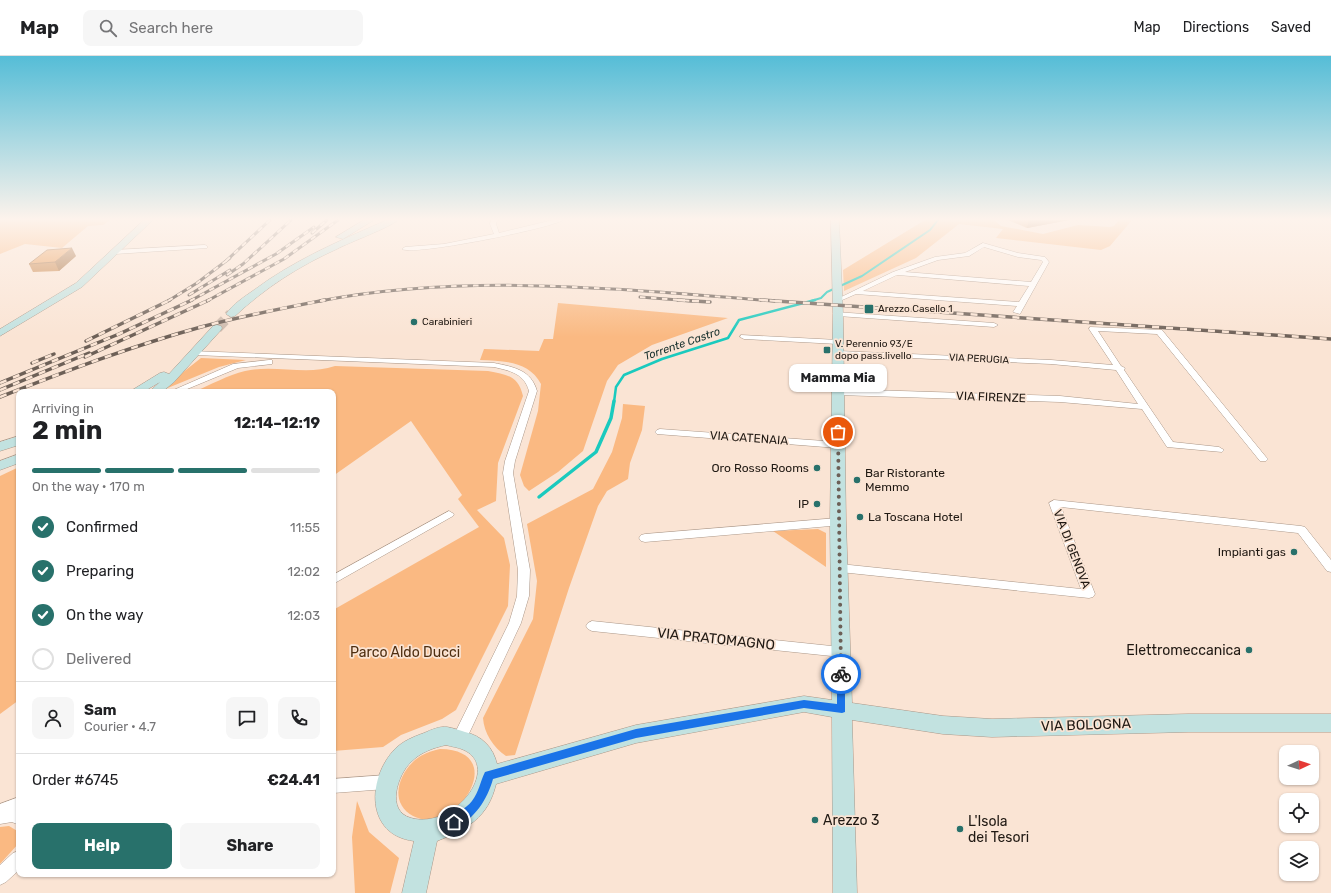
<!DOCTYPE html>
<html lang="en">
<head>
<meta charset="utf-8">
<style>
	:root { --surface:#fff; --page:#f6f6f6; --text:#202124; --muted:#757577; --line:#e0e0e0; --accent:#28716b }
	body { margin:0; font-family:Rubik,sans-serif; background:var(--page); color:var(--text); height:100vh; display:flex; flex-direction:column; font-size:15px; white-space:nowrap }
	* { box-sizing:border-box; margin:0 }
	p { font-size:13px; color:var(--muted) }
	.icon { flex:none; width:22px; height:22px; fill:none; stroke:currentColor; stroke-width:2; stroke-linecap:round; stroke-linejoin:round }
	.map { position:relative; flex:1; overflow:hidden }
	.details { position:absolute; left:16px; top:333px; width:320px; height:488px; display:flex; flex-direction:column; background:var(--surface); border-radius:8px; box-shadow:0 1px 3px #0004 }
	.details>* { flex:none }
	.needle { width:26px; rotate:86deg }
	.buttons { position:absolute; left:1279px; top:689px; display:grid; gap:8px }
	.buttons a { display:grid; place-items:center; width:40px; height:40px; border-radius:8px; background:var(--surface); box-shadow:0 1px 3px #0004; font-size:20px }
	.pin { position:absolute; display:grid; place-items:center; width:34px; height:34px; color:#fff; margin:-17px; border:2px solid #fff; border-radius:50%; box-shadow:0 1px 4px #0007 }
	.courier { position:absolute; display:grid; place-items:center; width:40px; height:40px; margin:-20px; border:3px solid #1a73e8; border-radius:50%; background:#fff; color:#222; box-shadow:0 1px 5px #0007 }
	.bubble { position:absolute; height:28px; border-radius:8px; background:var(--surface); box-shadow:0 1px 3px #0004; font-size:13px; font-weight:700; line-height:28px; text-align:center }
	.head em { font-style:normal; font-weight:700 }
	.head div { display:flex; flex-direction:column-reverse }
	.head { display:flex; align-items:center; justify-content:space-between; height:68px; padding:0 16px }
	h1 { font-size:26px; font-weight:700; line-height:30px }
	.bar { display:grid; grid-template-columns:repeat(4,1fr); gap:6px 4px; align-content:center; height:48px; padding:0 16px }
	.bar i { height:5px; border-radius:3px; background:var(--line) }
	.bar .selected { background:var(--accent) }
	.bar p { grid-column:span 4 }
	.line { display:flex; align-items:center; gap:10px; padding:0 16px; border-top:1px solid var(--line) }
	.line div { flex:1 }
	.round { display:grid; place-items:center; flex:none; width:42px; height:42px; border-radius:8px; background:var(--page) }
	ol { padding:0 16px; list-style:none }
	li { display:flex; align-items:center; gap:12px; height:44px }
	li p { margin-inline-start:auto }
	li .icon { padding:4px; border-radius:50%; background:var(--accent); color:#fff; stroke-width:4 }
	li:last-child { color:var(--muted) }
	li i { width:22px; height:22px; border:2px solid var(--line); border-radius:50% }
	.cta { display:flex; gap:8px; margin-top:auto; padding:8px 16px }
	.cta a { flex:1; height:46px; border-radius:8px; background:var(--accent); color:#fff; font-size:16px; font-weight:700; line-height:46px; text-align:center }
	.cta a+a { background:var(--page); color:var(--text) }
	header { display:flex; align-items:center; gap:24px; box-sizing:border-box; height:56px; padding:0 20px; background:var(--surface); border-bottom:1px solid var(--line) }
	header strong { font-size:19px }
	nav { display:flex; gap:22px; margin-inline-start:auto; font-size:14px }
	.search { width:280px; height:36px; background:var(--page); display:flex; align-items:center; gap:10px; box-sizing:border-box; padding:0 14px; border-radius:8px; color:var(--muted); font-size:15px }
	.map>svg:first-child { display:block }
	.green { fill:#fab982 }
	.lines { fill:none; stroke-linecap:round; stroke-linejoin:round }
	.stream-far2 { stroke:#1acabe; stroke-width:2 }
	.stream-far1 { stroke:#1acabe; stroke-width:2.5 }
	.stream { stroke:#1acabe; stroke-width:3.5 }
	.secondary-tunnel { stroke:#cebbad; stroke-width:11; stroke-dasharray:11 5.5; stroke-linecap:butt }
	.street-casing { stroke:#ab9788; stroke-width:1 }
	.secondary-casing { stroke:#ab9788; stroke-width:1 }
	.street { fill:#fff; fill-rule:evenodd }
	.secondary { fill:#c2e2e0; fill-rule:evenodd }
	.rail-far1-casing { stroke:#6d6057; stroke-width:3 }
	.rail-casing { stroke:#6d6057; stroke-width:3.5 }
	.rail-far1 { stroke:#fae4d4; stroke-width:2; stroke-dasharray:5.5; stroke-linecap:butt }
	.rail { stroke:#fae4d4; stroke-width:2.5; stroke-dasharray:7; stroke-linecap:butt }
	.wall { fill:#c88346 }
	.shaded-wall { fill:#a26a39 }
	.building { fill:#e89851; stroke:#a26a39 }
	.route { fill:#1a73e8 }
	.done { stroke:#6c6057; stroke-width:4; stroke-dasharray:0 7.2 }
	.poi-dot { fill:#28716b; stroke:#fae4d4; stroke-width:1.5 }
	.labels { text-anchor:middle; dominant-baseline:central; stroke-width:3.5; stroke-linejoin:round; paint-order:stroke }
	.far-poi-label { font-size:10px; fill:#201913; stroke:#fae4d4; text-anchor:start }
	.far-street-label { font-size:10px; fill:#201913; stroke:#fae4d4 }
	.far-water-label { font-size:11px; font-style:italic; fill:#152f2c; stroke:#fae4d4 }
	.street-label { font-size:12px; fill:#201913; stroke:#fae4d4 }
	.poi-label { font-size:12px; fill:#201913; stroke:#fae4d4; text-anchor:end }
	.near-street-label { font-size:14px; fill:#201913; stroke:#fae4d4 }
	.near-poi-label { font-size:14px; fill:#201913; stroke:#fae4d4; text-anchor:start }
	.near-park-label { font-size:14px; fill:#4e2e10; stroke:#fae4d4 }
</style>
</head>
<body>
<header>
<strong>Map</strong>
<div class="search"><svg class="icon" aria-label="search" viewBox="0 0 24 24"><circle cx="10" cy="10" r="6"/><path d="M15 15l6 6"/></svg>Search here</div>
<nav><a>Map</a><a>Directions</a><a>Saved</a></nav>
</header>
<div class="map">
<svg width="1331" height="837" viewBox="0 0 1331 837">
	<rect width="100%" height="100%" fill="#fae4d4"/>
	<g class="green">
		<path d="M0 164H110L103 169 88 170 62 192 25 188 0 198Z"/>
		<path d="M925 164H994L1001 170 1043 178 1078 169 1110 171 1114 170 1119 164H1132L1110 190 1101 194 996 182 1003 173 959 168 916 202 844 235 843 214Z"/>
		<path d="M558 247 728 262 652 289 618 309 607 325 583 395 558 416 529 435 524 430 520 419 538 355 541 328C529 305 504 305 480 304L484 293 539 295 544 283H553Z"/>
		<path d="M201 302 246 304 219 311 158 336Z"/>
		<path d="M335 310 488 315C507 319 518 319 523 340L498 407 496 445 477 454 504 482 510 509 508 550 456 654 442 663 401 679 383 691 333 695V554L479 471 458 443 462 439 411 365 333 420V336H194C210 329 228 319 245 315 275 308 306 320 335 310Z"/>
		<path d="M623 348 645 350 642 374 630 407 628 423 607 435 598 450 569 532 515 699 506 700C493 691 484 677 483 662L533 563 537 525 527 468 593 433 612 396 622 362Z"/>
		<path d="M19 411V644L0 658V420Z"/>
		<path d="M818 473 826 477V511L773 475Z"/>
		<path d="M440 693C512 694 456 782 413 760 389 747 398 719 415 704 422 698 431 695 440 693Z"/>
		<path d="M357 745 369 776 399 802 390 837H355L352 781Z"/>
		<path d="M9 770 19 776V787L0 808V771Z"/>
	</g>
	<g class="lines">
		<path class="stream-far2" d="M811 245 821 242 827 236 862 220 930 174 938 164"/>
		<path class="stream-far1" d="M614 346 616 331 624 319 662 303 728 282 739 264 815 244"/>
		<path class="stream" d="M539 441 596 396 611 362 614 345"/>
		<path class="secondary-tunnel" d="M217 272 231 258"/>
		<defs>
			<g id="street">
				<path d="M491 164H497L496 168 499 177 553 164H563C549 173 412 200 402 193L405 191 444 188 494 178 490 168Z"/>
				<path d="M983 187 1018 197 1045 201 1049 206 1020 258 1013 256 1017 250 856 238 840 245 835 244 893 216 935 201 965 197ZM984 191 1018 201 1041 204 1043 206 1031 226 905 216 938 204 969 200ZM897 219H898L1029 230 1019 246 863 235Z"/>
				<path d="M205 189 207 190V192L115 198 112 196 115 194Z"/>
				<path d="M835 256 994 267 998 269 994 271 838 260 834 258Z"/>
				<path d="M1090 271 1162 274 1266 401 1268 403 1266 405H1260L1157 278 1098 275 1121 310 1125 312 1124 314 1173 386 1219 391 1224 394 1222 396 1167 391 1142 353 1060 346 838 339 834 336 838 333 1060 340 1138 348 1116 314 1051 308 838 299 834 297 838 295 1051 304 1113 309 1089 273Z"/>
				<path d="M741 279 838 284 842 286 838 288 744 283 740 281Z"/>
				<path d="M192 295 494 307C514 311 531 314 537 335L515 405 513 417 530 514 529 540 521 567 465 686 460 687 455 686 453 681 509 567 517 540 518 514 503 417 505 405 529 335C524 317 510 315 494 311L195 299H192Z"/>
				<path d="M269 304H272V308L238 312 180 336H169L233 308Z"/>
				<path d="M660 373 838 386 843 389 838 392 657 378 655 376 657 374Z"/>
				<path d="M1054 444 1301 470 1305 471 1331 504V516L1327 515 1298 477 1061 451 1095 538 1093 541 1089 542 840 516 836 515 834 512 836 509 840 508 1081 533 1049 447Z"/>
				<path d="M449 455 454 458 453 460 333 528V519Z"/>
				<path d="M838 462 842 463 843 466 842 469 645 486 641 485 639 482 641 479 645 478Z"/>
				<path d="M592 565 841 591 846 592 848 596 846 600 841 601 592 575 588 573 586 570 588 567Z"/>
				<path d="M386 719 391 721 394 726 391 731 386 733 333 737V723Z"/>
				<path d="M19 741V769L12 766 0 768V748Z"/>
				<path d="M19 795V814L6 826 0 829V809L13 797Z"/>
			</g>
			<g id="secondary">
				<path d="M144 164H153L82 231 0 280V273L76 227Z"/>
				<path d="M364 164H374L343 183 336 181Z"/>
				<path d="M387 164H398C389 172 350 186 337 193 299 210 265 232 235 260L231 261 226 258C233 248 244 241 254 234 294 204 341 184 387 164Z"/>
				<path d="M831 164H839L843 258 846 466 852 647 943 660 992 663 1188 658H1331V676H1188L992 681 943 678 852 664 857 837H833L832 661 804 656 636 687 496 728C488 762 467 773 437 785L426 837H402L414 785C365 779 367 722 395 693 403 685 413 681 424 677 431 674 440 670 447 671 453 672 459 674 465 676 482 680 493 691 497 708L636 669 804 640 832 644 830 466 833 258ZM446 689C452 691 458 691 464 694 502 712 454 774 411 762 385 755 398 718 411 706 421 696 433 692 446 689Z"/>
				<path d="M217 269 221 270 222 272 221 274 174 326 162 336H149L160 326 143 336H129L160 317 164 316 169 318 213 270Z"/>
				<path d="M19 380V389L0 395V386Z"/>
				<path d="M19 398V407L0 414V405Z"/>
			</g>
		</defs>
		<use href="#street" class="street-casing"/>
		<use href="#secondary" class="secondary-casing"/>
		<use href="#street" class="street"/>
		<use href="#secondary" class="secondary"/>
		<defs>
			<g id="rail-far1">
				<path d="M312 177 327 164"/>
				<path d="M226 205 270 164"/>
				<path d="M227 219 243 208 291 164"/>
				<path d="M189 239 230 214"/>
				<path d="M640 241 692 245"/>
				<path d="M168 245 197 227 230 202"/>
				<path d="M190 245 276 198 314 171"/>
				<path d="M207 245 284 203 338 164"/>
				<path d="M320 245C471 216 624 234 775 245"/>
			</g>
			<g id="rail">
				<path d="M678 244 710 246"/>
				<path d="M761 244 1331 283"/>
				<path d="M86 285 170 244"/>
				<path d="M85 301 209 244"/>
				<path d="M32 307 54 298"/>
				<path d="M0 327 119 278 192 244"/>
				<path d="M0 334 89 297"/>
				<path d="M0 341C66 315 132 290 201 271 242 260 284 252 325 244"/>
			</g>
		</defs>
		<use href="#rail-far1" class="rail-far1-casing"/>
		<use href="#rail" class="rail-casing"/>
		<use href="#rail-far1" class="rail-far1"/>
		<use href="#rail" class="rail"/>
	</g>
	<g class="wall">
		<path d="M1008 164H1069L1027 172Z"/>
		<path d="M76 200 59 215 33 216 29 208Z"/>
	</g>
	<g class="shaded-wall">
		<path d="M1029 164H1069L1027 172Z"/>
		<path d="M72 192 76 200 59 215 55 206Z"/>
	</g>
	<path class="building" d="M72 192 55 206 29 208 47 194Z"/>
	<linearGradient id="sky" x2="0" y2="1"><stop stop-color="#55bdd7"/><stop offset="0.58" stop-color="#fdf3ec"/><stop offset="1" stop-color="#fdf3ec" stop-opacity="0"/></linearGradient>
	<rect width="1331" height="281" fill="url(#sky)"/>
	<path class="route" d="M841 614 845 618V656L842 657 804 652 636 682 493 723C487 744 475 763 454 772L450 770 449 766C451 760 466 753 472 745 479 736 480 726 485 716L636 673 804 644 837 648V618Z"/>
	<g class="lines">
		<path class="done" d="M838 376 841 618"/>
	</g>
	<g class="poi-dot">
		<rect x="864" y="248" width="10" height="10" rx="2"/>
		<circle cx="414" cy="266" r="4"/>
		<rect x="823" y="290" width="8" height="8" rx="2"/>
		<circle cx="817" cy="412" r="4"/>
		<circle cx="857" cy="424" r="4"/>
		<circle cx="817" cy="448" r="4"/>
		<circle cx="860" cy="461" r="4"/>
		<circle cx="1294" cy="496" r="4"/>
		<circle cx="1249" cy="594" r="4"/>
		<circle cx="815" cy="764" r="4"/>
		<circle cx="960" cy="773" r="4"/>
	</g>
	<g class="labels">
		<g class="far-poi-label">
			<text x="878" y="253">Arezzo Casello 1</text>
			<text x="422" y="266">Carabinieri</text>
			<text x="835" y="288">V. Perennio 93/E<tspan x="835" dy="12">dopo pass.livello</tspan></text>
		</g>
		<g class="far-street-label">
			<text transform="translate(979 303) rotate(3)">VIA PERUGIA</text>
		</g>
		<g class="far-water-label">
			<text transform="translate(682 288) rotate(-19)">Torrente Castro</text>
		</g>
		<g class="street-label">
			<text transform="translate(991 341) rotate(2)">VIA FIRENZE</text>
			<text transform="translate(749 382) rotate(4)">VIA CATENAIA</text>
			<text transform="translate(1072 493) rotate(69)">VIA DI GENOVA</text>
		</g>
		<g class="poi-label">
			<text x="809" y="412">Oro Rosso Rooms</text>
			<text x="865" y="417" text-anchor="start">Bar Ristorante<tspan x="865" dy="14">Memmo</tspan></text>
			<text x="809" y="448">IP</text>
			<text x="868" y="461" text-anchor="start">La Toscana Hotel</text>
			<text x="1286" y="496">Impianti gas</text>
		</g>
		<g class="near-street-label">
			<text transform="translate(716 583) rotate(6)">VIA PRATOMAGNO</text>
			<text transform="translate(1086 669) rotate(-2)">VIA BOLOGNA</text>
		</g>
		<g class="near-poi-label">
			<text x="1241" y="594" text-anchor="end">Elettromeccanica</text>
			<text x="823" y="764">Arezzo 3</text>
			<text x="968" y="765">L'Isola<tspan x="968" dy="16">dei Tesori</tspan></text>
		</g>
		<g class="near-park-label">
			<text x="405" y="596">Parco Aldo Ducci</text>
		</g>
	</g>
</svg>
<div class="buttons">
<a><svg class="needle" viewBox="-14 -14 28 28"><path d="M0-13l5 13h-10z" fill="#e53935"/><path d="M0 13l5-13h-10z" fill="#757577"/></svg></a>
<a><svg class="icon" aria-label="locate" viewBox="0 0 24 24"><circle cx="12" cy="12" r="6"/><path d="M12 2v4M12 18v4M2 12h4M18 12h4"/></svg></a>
<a><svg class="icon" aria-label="layers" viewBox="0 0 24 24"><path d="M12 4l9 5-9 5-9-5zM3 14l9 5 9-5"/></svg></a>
</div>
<div class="pin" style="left:838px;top:376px;background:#ea580c"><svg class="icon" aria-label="bag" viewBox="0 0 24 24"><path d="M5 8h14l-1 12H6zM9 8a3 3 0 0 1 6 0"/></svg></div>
<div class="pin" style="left:454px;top:766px;background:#1f2937"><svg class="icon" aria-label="home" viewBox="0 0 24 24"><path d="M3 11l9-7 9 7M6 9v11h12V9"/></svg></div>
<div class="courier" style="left:841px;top:618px"><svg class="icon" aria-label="bike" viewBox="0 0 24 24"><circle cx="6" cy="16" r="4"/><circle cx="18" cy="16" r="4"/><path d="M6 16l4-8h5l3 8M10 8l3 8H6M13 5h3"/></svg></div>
<div class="bubble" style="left:789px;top:308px;width:98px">Mamma Mia</div>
<section class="details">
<div class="head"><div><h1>2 min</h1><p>Arriving in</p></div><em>12:14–12:19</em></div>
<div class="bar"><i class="selected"></i><i class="selected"></i><i class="selected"></i><i></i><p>On the way · 170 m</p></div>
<ol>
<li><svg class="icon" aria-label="check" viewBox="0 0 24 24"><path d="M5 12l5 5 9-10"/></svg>Confirmed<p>11:55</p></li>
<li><svg class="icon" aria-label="check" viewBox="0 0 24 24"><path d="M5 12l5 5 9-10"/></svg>Preparing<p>12:02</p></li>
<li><svg class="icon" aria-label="check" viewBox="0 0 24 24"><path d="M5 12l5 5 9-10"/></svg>On the way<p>12:03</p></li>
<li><i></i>Delivered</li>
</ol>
<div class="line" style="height:72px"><a class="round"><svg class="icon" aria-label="person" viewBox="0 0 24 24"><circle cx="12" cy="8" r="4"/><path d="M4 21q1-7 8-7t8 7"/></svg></a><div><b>Sam</b><p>Courier · 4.7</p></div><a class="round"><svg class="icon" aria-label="chat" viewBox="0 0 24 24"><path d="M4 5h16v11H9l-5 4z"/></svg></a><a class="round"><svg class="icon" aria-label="phone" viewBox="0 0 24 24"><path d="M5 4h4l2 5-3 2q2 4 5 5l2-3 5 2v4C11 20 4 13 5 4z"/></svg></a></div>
<div class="line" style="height:52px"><div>Order #6745</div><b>€24.41</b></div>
<div class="cta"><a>Help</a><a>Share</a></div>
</section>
</div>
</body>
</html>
